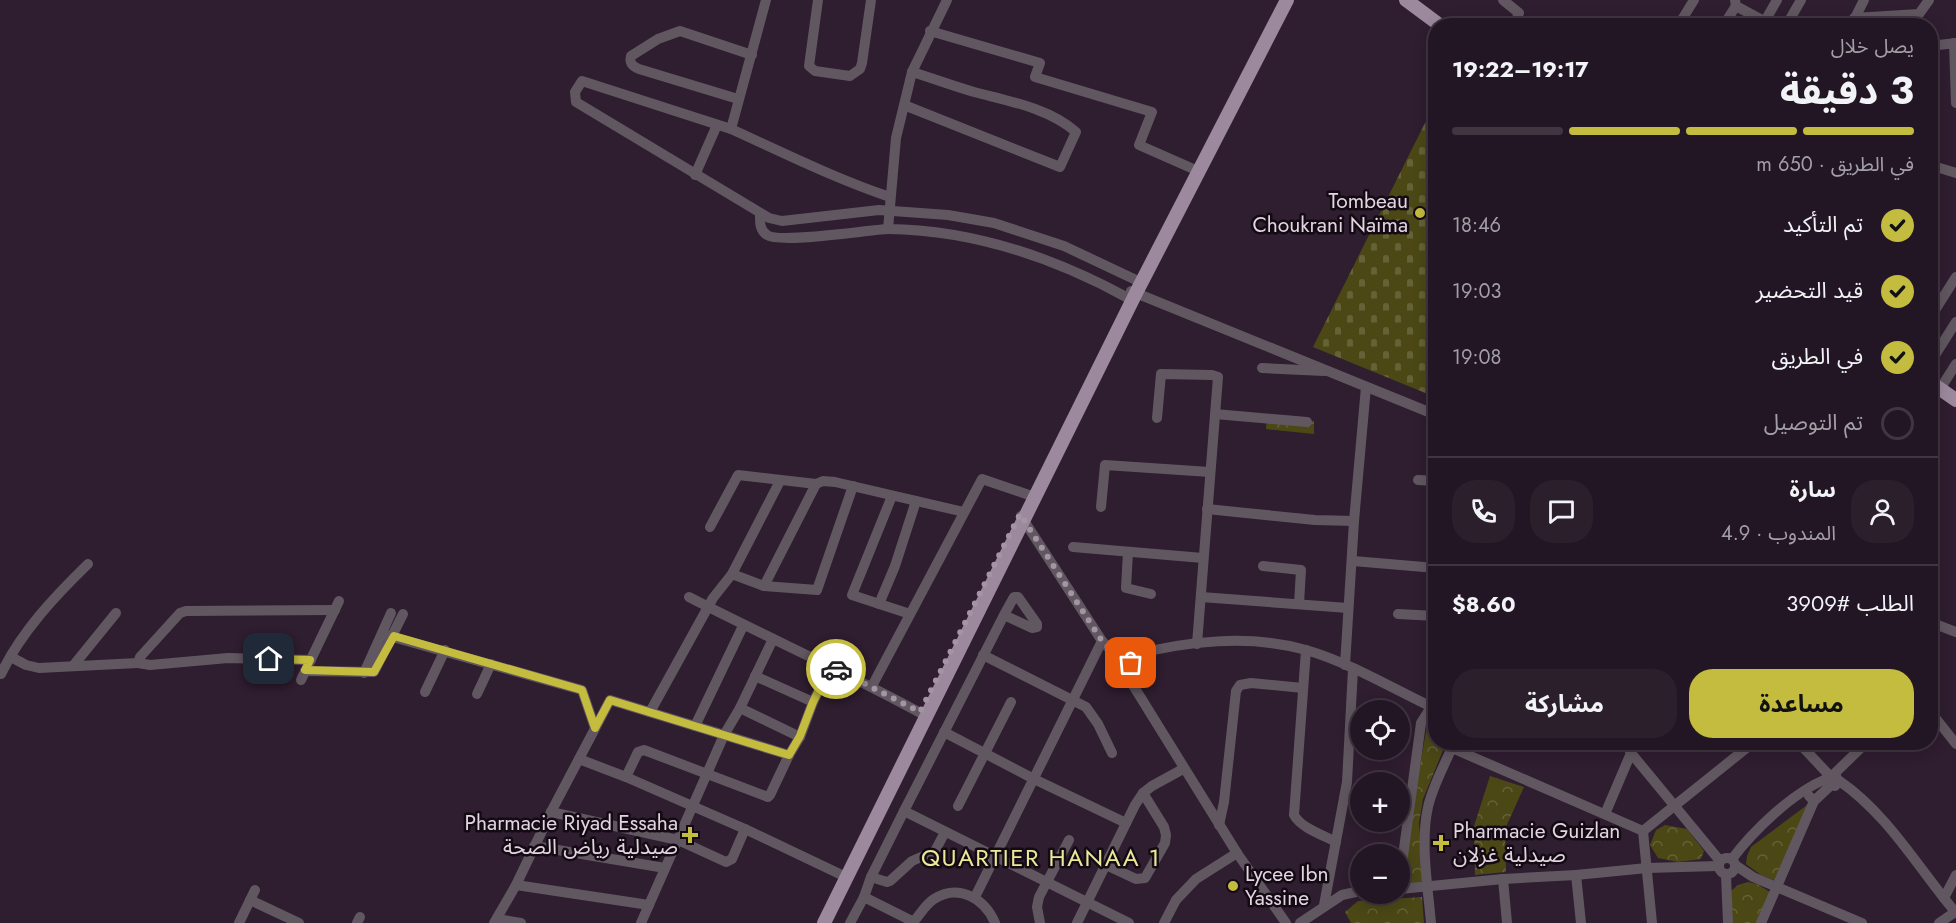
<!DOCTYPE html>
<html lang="ar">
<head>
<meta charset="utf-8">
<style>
	:root { --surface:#231624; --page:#2b1f2c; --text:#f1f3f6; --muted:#a39fa6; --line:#403541; --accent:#c4bc3e }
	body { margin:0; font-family:Jost,"Noto Sans Arabic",sans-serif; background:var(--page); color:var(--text); direction:rtl; height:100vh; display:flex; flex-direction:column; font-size:22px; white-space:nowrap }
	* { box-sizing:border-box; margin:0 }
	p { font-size:20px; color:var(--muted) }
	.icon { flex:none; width:33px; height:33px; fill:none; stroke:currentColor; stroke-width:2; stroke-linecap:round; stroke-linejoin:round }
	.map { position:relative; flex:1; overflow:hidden; direction:ltr }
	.drawer { position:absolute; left:1428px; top:18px; width:510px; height:732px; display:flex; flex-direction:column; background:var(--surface); border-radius:24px; box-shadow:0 3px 15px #0003,0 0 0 2px var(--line); direction:rtl }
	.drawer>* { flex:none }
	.fabs { position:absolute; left:1350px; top:700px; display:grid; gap:12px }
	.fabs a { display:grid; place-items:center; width:60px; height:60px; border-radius:50%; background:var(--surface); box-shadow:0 3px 15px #0003,0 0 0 2px var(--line); font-size:30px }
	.pin { position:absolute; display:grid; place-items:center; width:51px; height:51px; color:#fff; margin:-26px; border-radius:12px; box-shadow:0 3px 9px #0006 }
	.courier { position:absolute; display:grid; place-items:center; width:60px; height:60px; margin:-30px; border:4px solid #c4bc3e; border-radius:50%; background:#fff; color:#222; box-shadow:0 2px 8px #0007 }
	.headline em { font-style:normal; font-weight:700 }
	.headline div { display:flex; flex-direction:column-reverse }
	.headline { display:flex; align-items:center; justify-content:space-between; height:102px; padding:0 24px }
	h1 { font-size:39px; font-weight:700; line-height:45px }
	.bar { display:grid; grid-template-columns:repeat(4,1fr); gap:9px 6px; align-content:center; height:72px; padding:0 24px }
	.bar i { height:8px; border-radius:4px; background:var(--line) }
	.bar .on { background:var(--accent) }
	.bar p { grid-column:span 4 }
	.line { display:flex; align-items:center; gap:15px; padding:0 24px; border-top:2px solid var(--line) }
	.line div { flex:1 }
	.round { display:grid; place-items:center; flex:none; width:63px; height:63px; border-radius:24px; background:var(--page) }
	ol { padding:0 24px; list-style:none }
	li { display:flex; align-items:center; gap:18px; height:66px }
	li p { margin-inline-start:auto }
	li .icon { padding:6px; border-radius:50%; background:var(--accent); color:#111; stroke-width:4 }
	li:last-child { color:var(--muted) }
	li i { width:33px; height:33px; border:3px solid var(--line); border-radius:50% }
	.button { display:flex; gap:12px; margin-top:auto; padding:12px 24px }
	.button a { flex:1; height:69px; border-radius:24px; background:var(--accent); color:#111; font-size:24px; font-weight:700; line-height:69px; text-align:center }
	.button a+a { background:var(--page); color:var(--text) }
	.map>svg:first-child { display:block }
	.cemetery { fill:url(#cemetery-stones) }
	.park { fill:url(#park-crowns) }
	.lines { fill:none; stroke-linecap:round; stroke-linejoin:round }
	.minor { stroke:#615761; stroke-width:10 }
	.major { stroke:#9d899d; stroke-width:14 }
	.done { stroke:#a395a3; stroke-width:6; stroke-dasharray:0 10.8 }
	.route { stroke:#c4bc3e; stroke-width:8 }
	.poi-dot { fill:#c4bc3e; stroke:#130a13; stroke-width:2 }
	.labels { text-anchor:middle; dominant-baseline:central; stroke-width:5; stroke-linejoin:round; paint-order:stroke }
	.poi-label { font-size:21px; fill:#e2d5e1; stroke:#130a13; text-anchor:end }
	.quarter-label { font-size:24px; letter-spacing:1.5px; fill:#ece899; stroke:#130a13 }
</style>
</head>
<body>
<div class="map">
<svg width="1956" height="923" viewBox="0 0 1956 923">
	<defs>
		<pattern id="cemetery-stones" width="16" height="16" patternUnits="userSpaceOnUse" patternTransform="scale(1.5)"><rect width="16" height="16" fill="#4b4816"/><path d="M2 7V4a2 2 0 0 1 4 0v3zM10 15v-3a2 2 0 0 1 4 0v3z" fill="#656238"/></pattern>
		<pattern id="park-crowns" width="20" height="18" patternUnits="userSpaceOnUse" patternTransform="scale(1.5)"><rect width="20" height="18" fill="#4b4816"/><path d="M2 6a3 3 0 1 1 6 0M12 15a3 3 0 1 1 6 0" fill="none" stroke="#656238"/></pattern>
	</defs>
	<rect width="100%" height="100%" fill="#2f1d30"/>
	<path class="cemetery" d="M1435 103V397L1313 347Z"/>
	<g class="park">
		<path d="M1267 417 1314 421V434L1266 429Z"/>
		<path d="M1435 715 1436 742 1446 743 1423 799 1419 823 1423 883 1402 884 1412 809 1428 721Z"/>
		<path d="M1490 776 1524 787 1505 829 1506 872 1475 875 1474 826Z"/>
		<path d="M1807 805 1776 881 1761 875 1746 864 1747 856 1751 847Z"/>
		<path d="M1665 825 1687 829 1704 851 1701 859 1678 862 1658 858 1650 845 1656 830Z"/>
		<path d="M1748 882 1757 884 1770 892 1757 923H1732L1731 891 1738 885Z"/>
		<path d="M1422 897 1424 923H1351L1345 912 1358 901Z"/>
	</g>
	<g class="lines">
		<g class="minor">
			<path d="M766 0 731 129 582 81 575 92 576 102 769 218 782 221 879 210 948 215 994 223 1064 246 1136 280"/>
			<path d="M818 0 809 66 815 71 850 76 860 69 862 63 871 0"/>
			<path d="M1503 0 1519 13 1514 26"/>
			<path d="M1735 0 1736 6 1773 26"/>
			<path d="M1854 18 1919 14 1929 0"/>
			<path d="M1765 21 1777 0"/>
			<path d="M1678 26 1694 0"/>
			<path d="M1723 26 1736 6"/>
			<path d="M1786 26 1801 0"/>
			<path d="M1851 26 1864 0"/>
			<path d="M930 31 1040 63 1035 77 1152 112 1139 145 1198 171"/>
			<path d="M1954 43 1956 103"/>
			<path d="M1930 46 1956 43"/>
			<path d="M912 72 947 0"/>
			<path d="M738 99 639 69C632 66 629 63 631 56L658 39 680 31 752 55"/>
			<path d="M904 105 1060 167 1076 132C1049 108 1008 101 974 92 953 86 932 78 912 72L896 138 888 229C972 230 1055 258 1128 298"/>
			<path d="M731 129C784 153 836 179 890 197"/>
			<path d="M1930 165 1956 173"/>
			<path d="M695 175 717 125"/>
			<path d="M760 214C760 221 759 230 767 235 780 244 867 230 888 229"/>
			<path d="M1131 291 1436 415"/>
			<path d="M1930 318 1956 277"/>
			<path d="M1930 363 1956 322"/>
			<path d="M1262 368 1324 371"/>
			<path d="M1940 389 1956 364"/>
			<path d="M1215 414 1307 422"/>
			<path d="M1157 418 1161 374 1212 375 1218 377 1197 644"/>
			<path d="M1418 480 1436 481"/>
			<path d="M892 496 852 595 910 614"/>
			<path d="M1101 507 1105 465 1210 472"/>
			<path d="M1207 509 1315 520 1354 521"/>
			<path d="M1021 516 1102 641 1117 657"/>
			<path d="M710 527 738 475 816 484 823 481 835 482 964 512"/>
			<path d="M1073 547 1203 558"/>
			<path d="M1128 552 1126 588 1151 594"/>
			<path d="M1353 561 1436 568"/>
			<path d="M1263 566 1301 570 1299 604"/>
			<path d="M732 574 764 586 817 590 853 486"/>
			<path d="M764 586 816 484"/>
			<path d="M689 597C768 638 849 673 926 716"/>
			<path d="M1201 597 1348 608"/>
			<path d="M879 604 895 566 916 501"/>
			<path d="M1398 614 1436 616"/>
			<path d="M1930 622 1956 632"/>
			<path d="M382 634 582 690 595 728"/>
			<path d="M1306 650 1294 815C1301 828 1323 835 1336 842"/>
			<circle cx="1124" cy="661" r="8"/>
			<path d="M983 655 1086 707 1098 724 1112 753"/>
			<path d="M1129 656C1185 641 1250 634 1306 650 1351 663 1393 689 1436 709"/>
			<path d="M11 657 26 665 39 668 138 663 140 657 180 613 186 611 335 610"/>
			<path d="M138 663 150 665 228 658 311 660"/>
			<path d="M1345 665 1354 521 1366 387"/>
			<path d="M73 666 116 613"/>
			<path d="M1123 669 1237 853 1286 923"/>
			<path d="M305 671 374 672 403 614"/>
			<path d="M364 673 391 613"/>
			<path d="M1 674C21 632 55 596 88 564"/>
			<path d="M755 676 813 702"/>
			<path d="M301 680 339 601"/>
			<path d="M872 686 982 479 1029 495"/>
			<path d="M425 692 445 650"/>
			<path d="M477 694 491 664"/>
			<path d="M740 708 800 737"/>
			<path d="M1930 711 1956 744"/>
			<path d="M650 712 713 598 732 574 780 481"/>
			<path d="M695 726 743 626"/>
			<path d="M944 732 1034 779 1126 823"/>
			<path d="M1625 742 1631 753 1720 861"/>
			<path d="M1798 742 1829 775 1836 776 1838 782 1835 786 1827 784 1826 779 1828 775"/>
			<path d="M1452 748 1643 831 1754 742"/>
			<path d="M579 759 626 777 745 829 846 877"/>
			<path d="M1834 774 1867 742"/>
			<path d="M626 777 638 752 644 750 768 797 770 795 789 755"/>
			<path d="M1838 780C1888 814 1918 868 1956 913"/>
			<path d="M1809 796 1814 801 1830 786"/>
			<path d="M958 806 1011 702"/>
			<path d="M904 811 1129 923"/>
			<path d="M551 812 678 840 726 862 732 859 745 829"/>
			<path d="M1605 814 1631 753"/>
			<path d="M1219 825 1224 802 1236 691 1240 685 1251 683 1303 688"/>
			<path d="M1643 831 1652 923"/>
			<path d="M534 846 665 868"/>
			<circle cx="1727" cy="866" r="8"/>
			<path d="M1732 859C1753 831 1792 793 1826 779"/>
			<path d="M1106 865 1136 879 1145 878 1165 843 1166 835 1164 827 1143 793"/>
			<path d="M1735 865 1753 877 1862 923"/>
			<path d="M1576 875 1581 923"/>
			<path d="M1726 875 1728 923"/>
			<path d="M871 877 887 882 890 881 912 861 935 851 945 832"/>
			<path d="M1400 878 1421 723 1435 701"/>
			<path d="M1503 879 1507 923"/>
			<path d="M516 885 649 905"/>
			<path d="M1400 889 1503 879 1576 875 1647 868 1718 866"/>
			<path d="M864 897 912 921 915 920C921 913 926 904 934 899 959 883 985 899 995 923"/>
			<path d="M975 897 1102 641"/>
			<path d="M1944 898 1956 875"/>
			<path d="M250 900 299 923"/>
			<path d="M1324 905 1347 782 1353 669"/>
			<path d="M497 919 521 923"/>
			<path d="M239 923 255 890"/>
			<path d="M357 923 360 917"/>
			<path d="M494 923 516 885 551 812 610 700 789 755 800 737 813 702 831 666"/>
			<path d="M641 923 724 735 740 708 773 639"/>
			<path d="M850 923 864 897 871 877 904 811 1004 615 1014 597H1018L1037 624V627L1032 628 1004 615"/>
			<path d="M1040 923 1037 907 1039 897 1069 840"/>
			<path d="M1077 923 1135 805 1143 793 1152 786 1183 769"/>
			<path d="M1164 923 1176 900 1196 879 1237 853"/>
			<path d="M1300 923 1342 895 1360 891"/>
			<path d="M1431 923C1428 888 1420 842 1428 807 1433 785 1445 764 1454 743"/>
			<path d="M1761 923 1814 801"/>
			<path d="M1939 923 1955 912"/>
		</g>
		<g class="major">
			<path d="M1406 0 1441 26"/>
			<path d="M1930 382 1956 400"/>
			<path d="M824 923 1136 293 1287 0"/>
		</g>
	</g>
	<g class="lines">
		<path class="done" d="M836 669 920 712 1020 514 1102 641 1117 657 1123 653 1129 656 1131 663"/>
		<path class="route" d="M269 659 310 660 305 670 374 672 394 636 582 690 595 728 610 700 789 755 800 736 813 702 831 666 836 669"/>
	</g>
	<g class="poi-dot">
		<circle cx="1420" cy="213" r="6"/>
		<path d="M687 826h6v6h6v6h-6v6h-6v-6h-6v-6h6z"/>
		<path d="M1438 834h6v6h6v6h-6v6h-6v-6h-6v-6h6z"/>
		<circle cx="1233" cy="886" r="6"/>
	</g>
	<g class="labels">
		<g class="poi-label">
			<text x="1408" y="201">Tombeau<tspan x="1408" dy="24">Choukrani Naïma</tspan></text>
			<text x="678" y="823">Pharmacie Riyad Essaha<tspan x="678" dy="24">صيدلية رياض الصحة</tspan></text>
			<text x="1453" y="831" text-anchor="start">Pharmacie Guizlan<tspan x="1453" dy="24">صيدلية غزلان</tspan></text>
			<text x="1245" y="874" text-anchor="start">Lycee Ibn<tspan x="1245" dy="24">Yassine</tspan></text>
		</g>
		<g class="quarter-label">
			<text x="1041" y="857">QUARTIER HANAA 1</text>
		</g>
	</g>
</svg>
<div class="fabs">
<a><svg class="icon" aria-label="locate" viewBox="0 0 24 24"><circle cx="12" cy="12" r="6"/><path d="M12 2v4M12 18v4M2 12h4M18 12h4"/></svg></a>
<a>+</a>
<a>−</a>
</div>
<div class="pin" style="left:1131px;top:663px;background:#ea580c"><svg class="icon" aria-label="bag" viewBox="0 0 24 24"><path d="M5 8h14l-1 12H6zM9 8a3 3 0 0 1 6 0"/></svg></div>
<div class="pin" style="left:269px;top:659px;background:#1f2937"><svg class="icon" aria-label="home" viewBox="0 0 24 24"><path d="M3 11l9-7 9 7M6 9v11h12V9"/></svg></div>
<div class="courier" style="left:836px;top:669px"><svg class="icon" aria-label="car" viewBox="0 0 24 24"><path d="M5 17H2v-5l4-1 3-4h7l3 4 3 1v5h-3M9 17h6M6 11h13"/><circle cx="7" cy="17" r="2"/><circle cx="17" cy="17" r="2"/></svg></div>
<section class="drawer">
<div class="headline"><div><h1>3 دقيقة</h1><p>يصل خلال</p></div><em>19:17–19:22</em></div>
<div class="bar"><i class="on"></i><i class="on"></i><i class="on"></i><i></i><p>في الطريق · 650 m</p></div>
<ol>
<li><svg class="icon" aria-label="check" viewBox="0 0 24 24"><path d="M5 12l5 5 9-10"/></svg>تم التأكيد<p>18:46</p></li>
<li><svg class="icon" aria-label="check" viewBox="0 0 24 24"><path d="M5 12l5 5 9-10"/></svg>قيد التحضير<p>19:03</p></li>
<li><svg class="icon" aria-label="check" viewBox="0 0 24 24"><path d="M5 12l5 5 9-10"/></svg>في الطريق<p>19:08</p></li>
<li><i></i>تم التوصيل</li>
</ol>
<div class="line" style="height:108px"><a class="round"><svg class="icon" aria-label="person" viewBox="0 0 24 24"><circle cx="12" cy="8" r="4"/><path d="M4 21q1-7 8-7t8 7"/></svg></a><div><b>سارة</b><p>المندوب · 4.9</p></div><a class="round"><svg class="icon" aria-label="chat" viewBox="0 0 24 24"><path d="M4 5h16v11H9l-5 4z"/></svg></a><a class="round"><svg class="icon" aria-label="phone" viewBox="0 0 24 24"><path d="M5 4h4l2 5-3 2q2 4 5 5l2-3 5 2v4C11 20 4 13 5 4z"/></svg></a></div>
<div class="line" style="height:78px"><div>الطلب #3909</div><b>$8.60</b></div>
<div class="button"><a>مساعدة</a><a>مشاركة</a></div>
</section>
</div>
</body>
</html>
